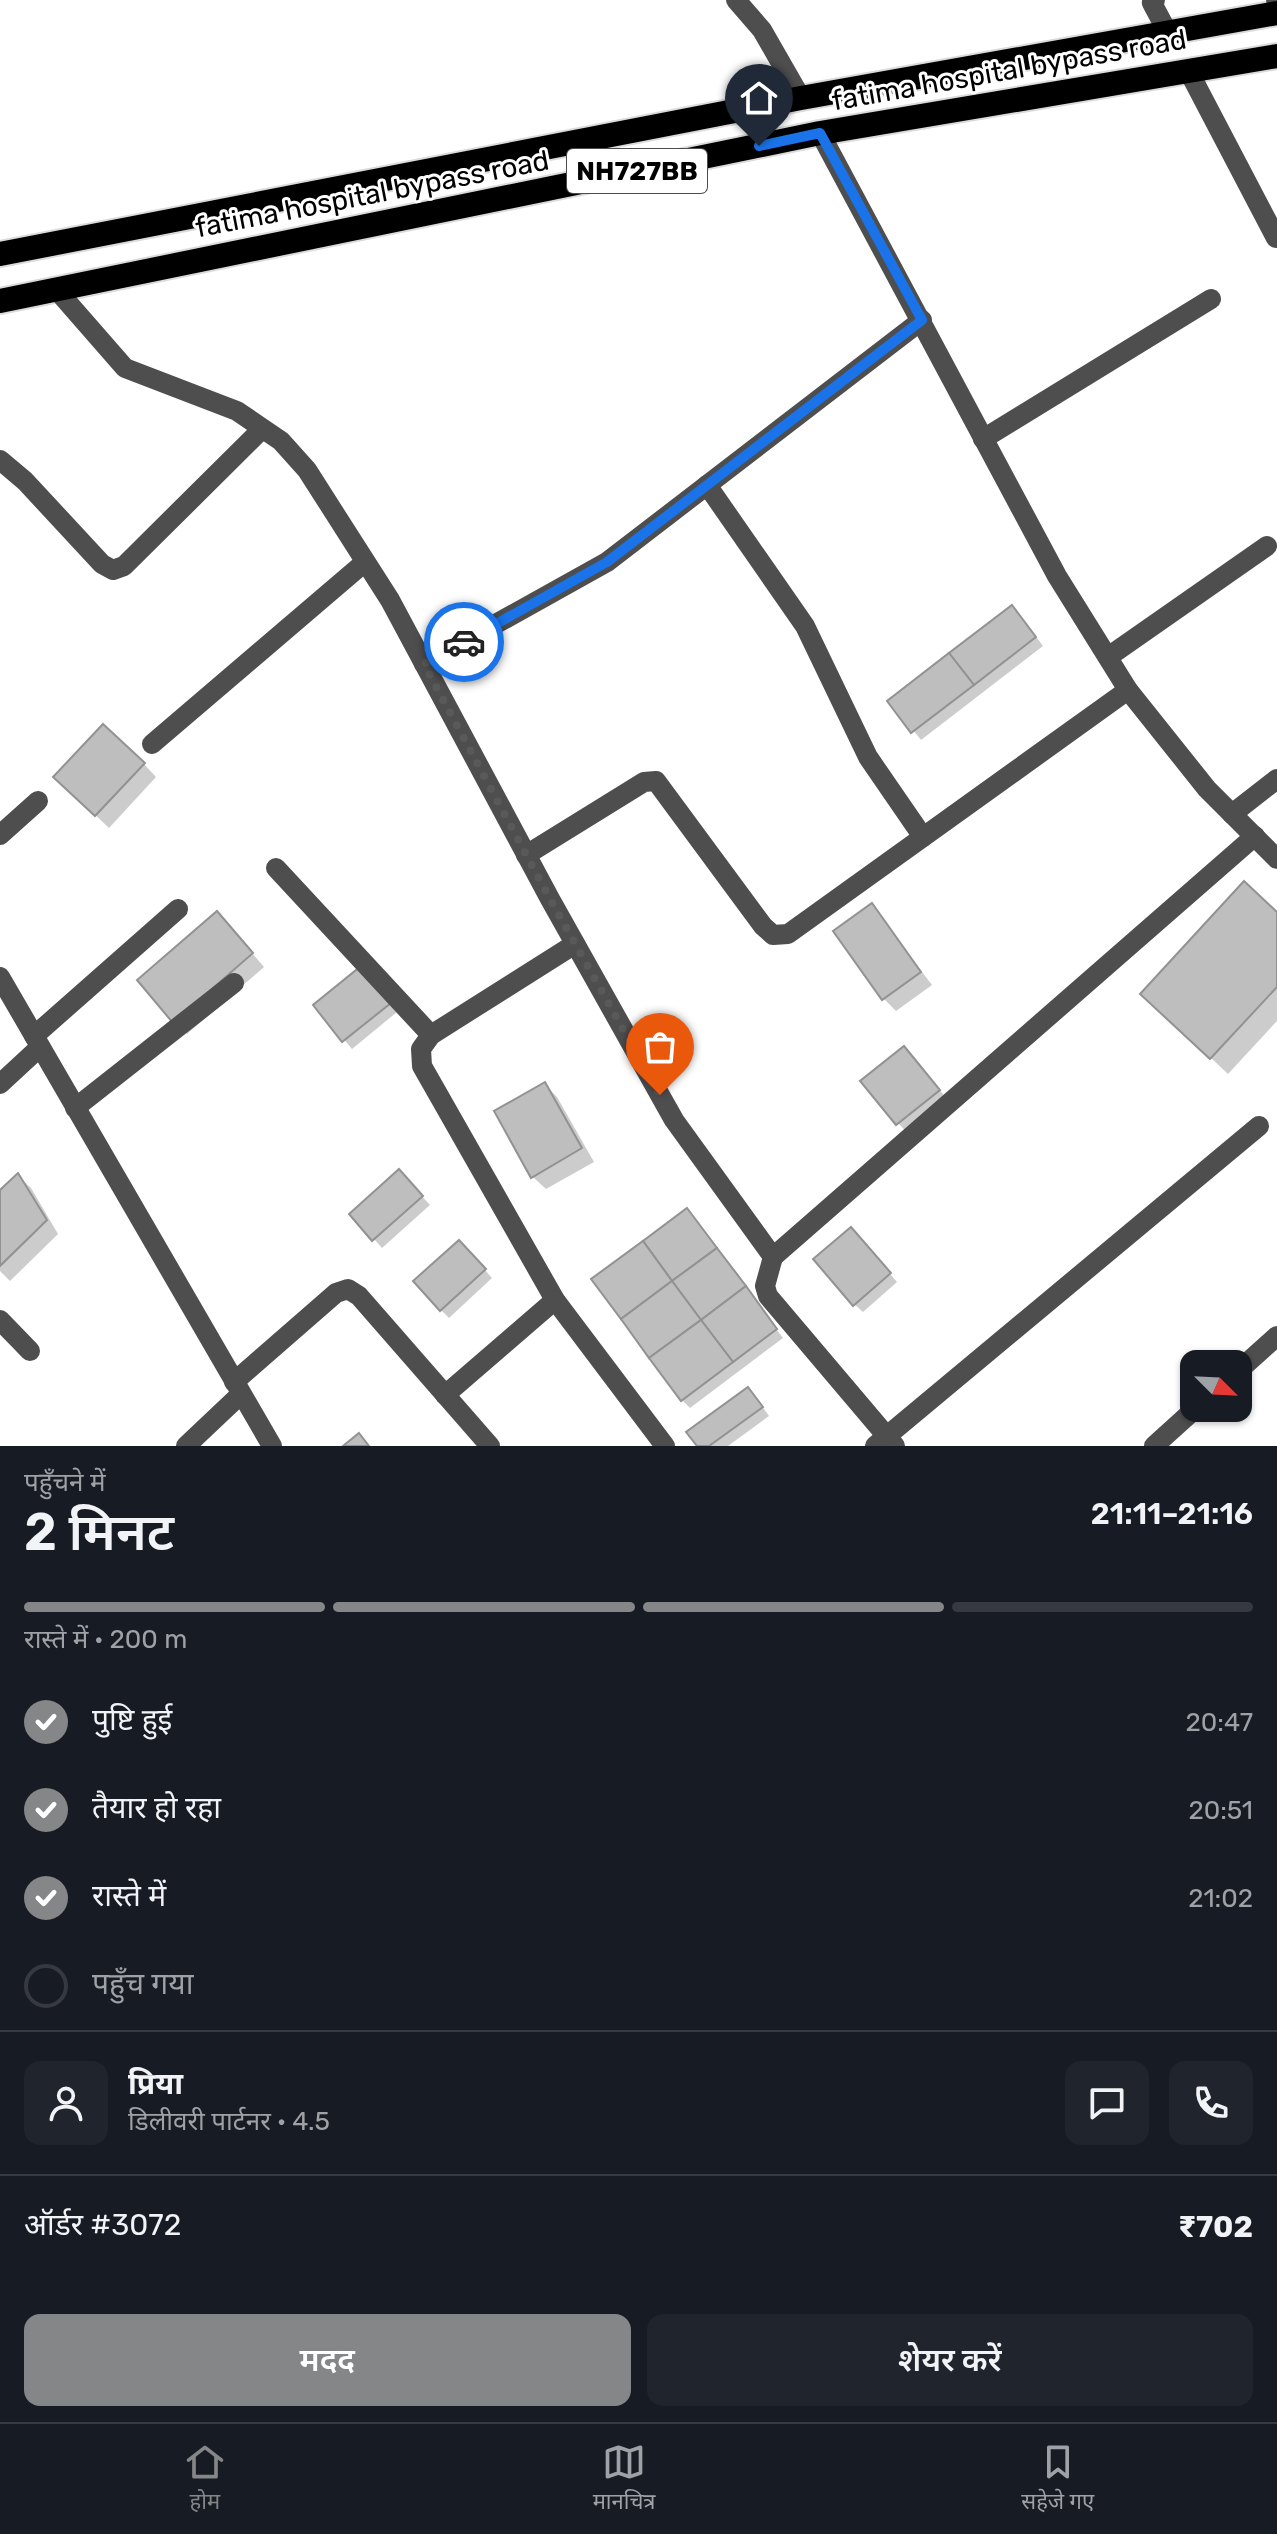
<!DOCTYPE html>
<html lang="hi">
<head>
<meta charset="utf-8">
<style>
	:root { --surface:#171b24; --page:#20242c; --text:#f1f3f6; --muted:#9ea1a6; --line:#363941; --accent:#858687 }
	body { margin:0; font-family:Rubik,"Noto Sans Devanagari",sans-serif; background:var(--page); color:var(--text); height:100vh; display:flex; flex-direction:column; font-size:30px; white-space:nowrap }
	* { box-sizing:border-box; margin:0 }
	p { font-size:26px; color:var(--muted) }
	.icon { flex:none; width:44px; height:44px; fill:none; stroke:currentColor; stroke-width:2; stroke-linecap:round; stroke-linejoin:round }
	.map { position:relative; height:1446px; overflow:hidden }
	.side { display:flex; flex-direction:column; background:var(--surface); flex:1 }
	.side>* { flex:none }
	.needle { width:52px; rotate:114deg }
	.buttons { position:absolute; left:1180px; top:1350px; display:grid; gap:16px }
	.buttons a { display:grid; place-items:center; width:72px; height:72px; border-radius:16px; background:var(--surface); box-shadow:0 2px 6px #0004; font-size:40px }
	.pin { position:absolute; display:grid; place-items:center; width:68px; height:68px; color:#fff; margin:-82px -34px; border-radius:50% 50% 50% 0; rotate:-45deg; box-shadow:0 0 8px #0007 }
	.pin .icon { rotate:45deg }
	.courier { position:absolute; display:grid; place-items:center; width:80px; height:80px; margin:-40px; border:6px solid #1a73e8; border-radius:50%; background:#fff; color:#222; box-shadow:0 2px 10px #0007 }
	.summary em { font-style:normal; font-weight:600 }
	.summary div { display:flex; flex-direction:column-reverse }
	.summary { display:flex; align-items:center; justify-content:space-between; height:136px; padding:0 24px }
	h1 { font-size:52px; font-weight:600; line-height:60px }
	.bar { display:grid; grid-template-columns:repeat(4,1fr); gap:12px 8px; align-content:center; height:96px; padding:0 24px }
	.bar i { height:10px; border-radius:6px; background:var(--line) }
	.bar .on { background:var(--accent) }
	.bar p { grid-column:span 4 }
	.line { display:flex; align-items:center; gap:20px; padding:0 24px; border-top:2px solid var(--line) }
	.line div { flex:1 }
	.round { display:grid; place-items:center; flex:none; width:84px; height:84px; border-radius:16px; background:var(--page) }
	ol { padding:0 24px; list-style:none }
	li { display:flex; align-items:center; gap:24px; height:88px }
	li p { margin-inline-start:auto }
	li .icon { padding:8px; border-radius:50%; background:var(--accent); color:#fff; stroke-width:4 }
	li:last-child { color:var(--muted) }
	li i { width:44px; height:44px; border:4px solid var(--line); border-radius:50% }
	.primary-button { display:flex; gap:16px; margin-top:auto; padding:16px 24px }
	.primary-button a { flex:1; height:92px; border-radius:16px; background:var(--accent); color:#fff; font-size:32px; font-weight:600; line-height:92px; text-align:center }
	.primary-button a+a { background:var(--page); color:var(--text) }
	.dock { display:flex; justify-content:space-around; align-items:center; height:112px; border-top:2px solid var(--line); background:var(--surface); font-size:22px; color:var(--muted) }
	.dock a { display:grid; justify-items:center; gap:4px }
	.dock .on { color:var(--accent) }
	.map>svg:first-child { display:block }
	.shadow { fill:#0003 }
	.building { fill:#bebebe; stroke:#929292; stroke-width:2 }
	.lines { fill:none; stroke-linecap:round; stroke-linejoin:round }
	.highway-casing { stroke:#dbdbdb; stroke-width:28 }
	.minor { stroke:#4e4e4e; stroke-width:20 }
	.highway { stroke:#000; stroke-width:24 }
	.done { stroke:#595959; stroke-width:8; stroke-dasharray:0 14.4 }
	.route { stroke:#1a73e8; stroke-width:10 }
	.labels { text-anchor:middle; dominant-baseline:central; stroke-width:6; stroke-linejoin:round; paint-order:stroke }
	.shield { fill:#fff; stroke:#4c4c4c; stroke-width:2 }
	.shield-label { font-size:26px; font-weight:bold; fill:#000 }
	.street-label { font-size:28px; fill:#000; stroke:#fff }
</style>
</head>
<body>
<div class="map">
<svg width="1277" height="1446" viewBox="0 0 1277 1446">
	<rect width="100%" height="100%" fill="#fff"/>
	<g class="shadow">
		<path d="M1020 615 1043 646 921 740 890 701Z"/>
		<path d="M144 764 156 777 109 828 69 790Z"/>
		<path d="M872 906 932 985 896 1011 884 999Z"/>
		<path d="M1277 915V1021L1228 1074 1160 1010Z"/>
		<path d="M229 926 264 967 187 1034 174 1021Z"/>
		<path d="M361 969 397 1012 352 1049 316 1006Z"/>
		<path d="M912 1056 947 1099 906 1132 863 1081Z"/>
		<path d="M544 1084 557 1097 594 1162 546 1189 533 1177Z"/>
		<path d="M18 1176 31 1188 58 1234 10 1281 0 1271V1193Z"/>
		<path d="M407 1180 430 1205 382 1248 352 1214Z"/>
		<path d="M687 1211 783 1338 690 1408 682 1400Z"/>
		<path d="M859 1238 897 1282 863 1312 854 1304Z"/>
		<path d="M467 1250 492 1278 449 1318 441 1310Z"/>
		<path d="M756 1398 769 1416 728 1446H699Z"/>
	</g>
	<g class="building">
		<path d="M1012 605 1036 637 974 685 949 653Z"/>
		<path d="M949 653 974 685 911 733 887 701Z"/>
		<path d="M103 724 145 763 95 816 53 777Z"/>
		<path d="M1244 881 1277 912V987L1210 1059 1140 994Z"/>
		<path d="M872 903 921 972 882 1000 833 931Z"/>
		<path d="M217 911 253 953 173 1023 137 980Z"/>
		<path d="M361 966 391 1003 342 1042 313 1005Z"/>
		<path d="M904 1046 940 1090 896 1125 860 1081Z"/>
		<path d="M545 1082 582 1148 531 1178 494 1111Z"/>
		<path d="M399 1169 423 1196 372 1241 349 1214Z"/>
		<path d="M18 1173 47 1220 0 1266V1190Z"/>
		<path d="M687 1208 717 1248 672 1281 643 1241Z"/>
		<path d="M851 1227 891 1273 853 1306 813 1259Z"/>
		<path d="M459 1240 486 1269 440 1311 413 1281Z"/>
		<path d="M643 1241 672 1281 621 1319 591 1279Z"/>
		<path d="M717 1248 746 1286 701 1320 672 1281Z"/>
		<path d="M672 1281 701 1320 649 1358 621 1319Z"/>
		<path d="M746 1286 777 1329 733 1362 701 1320Z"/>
		<path d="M701 1320 733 1362 681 1401 649 1358Z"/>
		<path d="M748 1387 763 1407 709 1446H697L686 1432Z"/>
		<path d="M359 1433 369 1446H343Z"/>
	</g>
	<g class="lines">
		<defs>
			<g id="highway">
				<path d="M0 254 801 98 1277 13"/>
				<path d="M0 301 820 133 1277 56"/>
			</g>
		</defs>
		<use href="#highway" class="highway-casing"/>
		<g class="minor">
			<path d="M736 0 762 30 801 98"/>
			<path d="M1155 0 1152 3 1168 33"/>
			<path d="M1276 0 1277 1"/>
			<path d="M1188 70 1276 238"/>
			<path d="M820 133 1057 576 1128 690 1207 789 1277 859"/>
			<path d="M56 289 125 368 237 411 281 441 307 470 390 600 550 899 674 1120 773 1257 1255 836"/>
			<path d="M983 439 1211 299"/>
			<path d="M0 460 25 481 102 564 113 570 124 566 262 429"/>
			<path d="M707 485 805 626 868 757 923 837"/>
			<path d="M1108 657 1267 546"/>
			<path d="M424 664 607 562 922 320"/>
			<path d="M152 744 365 562"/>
			<path d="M1232 814 1277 779"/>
			<path d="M0 835 38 801"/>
			<path d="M526 855 644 782 656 781 763 926 773 935 788 934 1128 690"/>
			<path d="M276 868 431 1035"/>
			<path d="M575 944 431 1035 421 1049 422 1066 555 1300 665 1446"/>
			<path d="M0 977 272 1446"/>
			<path d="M34 1036 178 909"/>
			<path d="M0 1084 40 1047"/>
			<path d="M75 1108 234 983"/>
			<path d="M773 1257 765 1286 768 1296 895 1446"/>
			<path d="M0 1320 30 1351"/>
			<path d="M1238 1371 1277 1336"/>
			<path d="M234 1382 336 1293 348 1289 359 1296 490 1446"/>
			<path d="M445 1395 555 1300"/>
			<path d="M186 1446 241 1394"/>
			<path d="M875 1446 1259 1126"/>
			<path d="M1154 1446 1196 1408"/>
		</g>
		<use href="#highway" class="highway"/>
	</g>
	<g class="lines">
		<path class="done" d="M464 642 424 664 550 899 660 1095"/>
		<path class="route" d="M464 642 607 562 922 320 820 133 759 146"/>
	</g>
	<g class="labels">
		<rect class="shield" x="567" y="149" width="140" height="44" rx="6"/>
		<g class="shield-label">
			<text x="637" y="171">NH727BB</text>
		</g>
		<g class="street-label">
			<text transform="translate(1009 70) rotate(-10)">fatima hospital bypass road</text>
			<text transform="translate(372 194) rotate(-11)">fatima hospital bypass road</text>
		</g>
	</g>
</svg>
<div class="buttons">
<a><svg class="needle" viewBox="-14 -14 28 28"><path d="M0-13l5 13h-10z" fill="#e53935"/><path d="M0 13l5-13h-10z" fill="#9ea1a6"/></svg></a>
</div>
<div class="pin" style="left:660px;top:1095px;background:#ea580c"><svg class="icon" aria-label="bag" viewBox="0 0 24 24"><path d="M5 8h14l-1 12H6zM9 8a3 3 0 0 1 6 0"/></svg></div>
<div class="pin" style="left:759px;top:146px;background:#1f2937"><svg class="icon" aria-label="home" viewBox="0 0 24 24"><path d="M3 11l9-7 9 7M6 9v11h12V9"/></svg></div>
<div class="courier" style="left:464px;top:642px"><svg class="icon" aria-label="car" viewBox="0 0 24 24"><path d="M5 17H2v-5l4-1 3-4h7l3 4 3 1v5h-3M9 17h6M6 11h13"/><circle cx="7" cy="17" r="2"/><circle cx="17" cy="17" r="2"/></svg></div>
</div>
<section class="side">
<div class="summary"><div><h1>2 मिनट</h1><p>पहुँचने में</p></div><em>21:11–21:16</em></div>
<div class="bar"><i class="on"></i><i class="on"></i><i class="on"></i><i></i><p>रास्ते में · 200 m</p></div>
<ol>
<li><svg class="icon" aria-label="check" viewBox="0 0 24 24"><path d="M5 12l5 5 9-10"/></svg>पुष्टि हुई<p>20:47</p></li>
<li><svg class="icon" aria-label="check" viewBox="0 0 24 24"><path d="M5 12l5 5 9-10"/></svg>तैयार हो रहा<p>20:51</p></li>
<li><svg class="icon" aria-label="check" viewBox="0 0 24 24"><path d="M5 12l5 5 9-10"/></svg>रास्ते में<p>21:02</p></li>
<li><i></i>पहुँच गया</li>
</ol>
<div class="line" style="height:144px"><a class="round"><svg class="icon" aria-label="person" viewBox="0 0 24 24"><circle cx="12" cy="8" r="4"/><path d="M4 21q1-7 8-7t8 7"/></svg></a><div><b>प्रिया</b><p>डिलीवरी पार्टनर · 4.5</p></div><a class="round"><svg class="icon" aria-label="chat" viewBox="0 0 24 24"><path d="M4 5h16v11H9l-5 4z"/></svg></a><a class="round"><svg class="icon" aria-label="phone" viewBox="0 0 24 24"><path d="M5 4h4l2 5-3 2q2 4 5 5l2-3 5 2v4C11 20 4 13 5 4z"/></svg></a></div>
<div class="line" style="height:104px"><div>ऑर्डर #3072</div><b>₹702</b></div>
<div class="primary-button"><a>मदद</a><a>शेयर करें</a></div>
</section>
<nav class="dock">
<a class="on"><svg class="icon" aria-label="home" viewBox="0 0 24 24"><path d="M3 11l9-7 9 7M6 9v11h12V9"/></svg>होम</a>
<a><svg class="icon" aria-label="map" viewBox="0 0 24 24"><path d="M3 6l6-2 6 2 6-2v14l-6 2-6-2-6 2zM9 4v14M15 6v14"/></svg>मानचित्र</a>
<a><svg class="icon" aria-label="saved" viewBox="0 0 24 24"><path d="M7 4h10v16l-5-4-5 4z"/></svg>सहेजे गए</a>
</nav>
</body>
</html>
